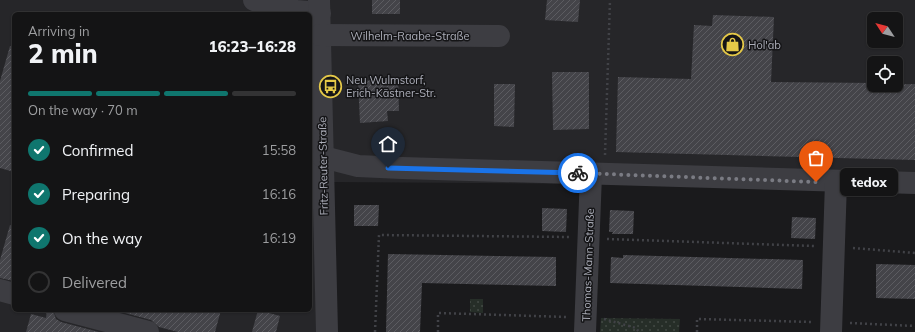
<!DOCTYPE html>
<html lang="en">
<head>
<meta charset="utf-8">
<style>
	:root { --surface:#141415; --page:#1d1d1e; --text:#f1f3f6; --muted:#9d9ea0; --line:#333334; --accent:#0f766e }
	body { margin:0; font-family:Mulish,sans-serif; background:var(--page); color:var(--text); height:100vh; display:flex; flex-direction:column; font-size:15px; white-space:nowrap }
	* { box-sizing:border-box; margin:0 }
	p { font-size:13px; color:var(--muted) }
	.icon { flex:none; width:22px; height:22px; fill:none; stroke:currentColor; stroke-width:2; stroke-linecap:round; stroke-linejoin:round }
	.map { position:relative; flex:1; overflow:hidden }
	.panel { position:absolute; left:12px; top:12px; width:300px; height:300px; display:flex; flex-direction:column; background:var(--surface); border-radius:6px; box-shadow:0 1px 3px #0004,0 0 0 1px var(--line) }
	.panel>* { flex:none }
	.needle { width:26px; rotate:306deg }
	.buttons { position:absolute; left:867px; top:12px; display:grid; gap:8px }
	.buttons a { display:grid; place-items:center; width:36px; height:36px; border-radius:6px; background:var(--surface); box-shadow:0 1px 3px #0004,0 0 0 1px var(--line); font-size:20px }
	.pin { position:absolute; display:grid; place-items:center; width:34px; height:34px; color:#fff; margin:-41px -17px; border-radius:50% 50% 50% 0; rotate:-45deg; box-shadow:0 0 4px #0007 }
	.pin .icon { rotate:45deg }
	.courier { position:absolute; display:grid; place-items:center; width:40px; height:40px; margin:-20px; border:3px solid #1a73e8; border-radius:50%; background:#fff; color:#222; box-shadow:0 1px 5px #0007 }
	.bubble { position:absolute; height:28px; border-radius:6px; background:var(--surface); box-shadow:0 1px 3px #0004,0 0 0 1px var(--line); font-size:13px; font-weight:800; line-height:28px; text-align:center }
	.head em { font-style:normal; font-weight:800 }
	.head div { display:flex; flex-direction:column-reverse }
	.head { display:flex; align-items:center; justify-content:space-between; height:68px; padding:0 16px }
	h1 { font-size:26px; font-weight:800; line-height:30px }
	.bar { display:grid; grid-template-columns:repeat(4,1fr); gap:6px 4px; align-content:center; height:48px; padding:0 16px }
	.bar i { height:5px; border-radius:3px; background:var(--line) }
	.bar .selected { background:var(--accent) }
	.bar p { grid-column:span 4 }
	ol { padding:0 16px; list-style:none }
	li { display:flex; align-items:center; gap:12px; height:44px }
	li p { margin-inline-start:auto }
	li .icon { padding:4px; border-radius:50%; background:var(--accent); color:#fff; stroke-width:4 }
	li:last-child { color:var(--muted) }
	li i { width:22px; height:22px; border:2px solid var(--line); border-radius:50% }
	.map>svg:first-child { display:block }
	.built { fill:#262629; fill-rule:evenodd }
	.park { fill:url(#park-dots) }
	.building { fill:url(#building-hatch) }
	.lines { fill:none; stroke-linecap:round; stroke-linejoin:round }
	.path { stroke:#414247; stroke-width:2.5; stroke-dasharray:2 3; stroke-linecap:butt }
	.minor { stroke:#3d3d42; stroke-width:22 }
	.done { stroke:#7a7b83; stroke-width:4; stroke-dasharray:0 7.2 }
	.route { stroke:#1a73e8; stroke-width:5 }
	.labels { text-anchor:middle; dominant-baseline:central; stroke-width:3; stroke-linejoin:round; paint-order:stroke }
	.street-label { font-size:11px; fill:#adafba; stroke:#151517 }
	.poi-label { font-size:11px; fill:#adafba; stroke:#151517; text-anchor:start }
</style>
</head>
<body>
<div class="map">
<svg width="915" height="332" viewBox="0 0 915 332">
	<defs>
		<pattern id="park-dots" width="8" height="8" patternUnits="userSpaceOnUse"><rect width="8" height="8" fill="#262e28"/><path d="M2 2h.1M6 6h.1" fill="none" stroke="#434a45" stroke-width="1.8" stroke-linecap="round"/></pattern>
		<pattern id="building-hatch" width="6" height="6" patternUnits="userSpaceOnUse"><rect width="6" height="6" fill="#444449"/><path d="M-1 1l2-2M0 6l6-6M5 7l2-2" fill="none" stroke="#5c5c61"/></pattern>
	</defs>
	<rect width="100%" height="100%" fill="#1a1a1c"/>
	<path class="built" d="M0 0H915V191L597 184 331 182 333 332H0ZM14 14H310V310H14ZM874 19H896V41H874ZM874 63H896V85H874Z"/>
	<g class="park">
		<path d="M470 299H483V313L470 312Z"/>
		<path d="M601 318 680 319 679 332H600Z"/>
	</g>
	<g class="building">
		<rect x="372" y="0" width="28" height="14"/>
		<path d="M547 0H580L578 22 545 20Z"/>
		<path d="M713 15 774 17 771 82 874 83V85L915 84V160L616 152 618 77 691 79 694 25 712 26Z"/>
		<path d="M10 46H14V172L0 168V81Z"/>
		<path d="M552 72H589V129L553 130Z"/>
		<path d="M398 79 399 111H387L388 121 360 123 358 81Z"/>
		<path d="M494 84H515L514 127 494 126Z"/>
		<path d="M354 205H379L378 226H354Z"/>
		<path d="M542 208 567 209 566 232 542 231Z"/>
		<path d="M610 210 634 211 633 234H612L613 232H609Z"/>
		<path d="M792 217 816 218 815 239 791 238Z"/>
		<path d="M10 225 14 226V281L0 278V260Z"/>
		<path d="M388 254 556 257V286L422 283 420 332H386Z"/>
		<path d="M623 255 803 260 802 289 610 283 611 257 623 258Z"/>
		<path d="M876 264 915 265V299L876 298Z"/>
		<path d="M47 310H53L56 319 61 322 99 332H26L31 314 46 318Z"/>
		<path d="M114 310H221L215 332H178L159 327 151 320Z"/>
		<path d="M258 310 280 316 276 332H252Z"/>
	</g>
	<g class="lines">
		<g class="path">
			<path d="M605 155 610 0"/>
			<path d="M607 239 814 246"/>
			<path d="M853 248 915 253"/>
			<path d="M604 319 636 328 639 332"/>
			<path d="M850 323 915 326"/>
			<path d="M375 332 379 235 570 237"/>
			<path d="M438 332V313L567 317"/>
			<path d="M697 332V319L813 322"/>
		</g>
		<g class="minor">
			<path d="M254 0 296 11 320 13"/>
			<path d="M319 0 327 332"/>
			<path d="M320 35 499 36"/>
			<path d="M323 157 358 166 402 168 915 183"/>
			<path d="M0 290 14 294"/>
			<path d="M65 310 148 332"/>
			<path d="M585 332 591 174"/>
			<path d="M831 332 836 182"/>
		</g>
	</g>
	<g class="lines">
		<path class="done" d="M578 173 816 182"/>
		<path class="route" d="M388 168 578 173"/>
	</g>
	<defs>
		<symbol id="shop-ring" viewBox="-11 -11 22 22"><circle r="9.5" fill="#151517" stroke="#e5c948" stroke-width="1.5"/><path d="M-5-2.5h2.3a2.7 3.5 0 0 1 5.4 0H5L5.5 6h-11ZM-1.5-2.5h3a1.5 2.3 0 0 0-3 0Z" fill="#e5c948"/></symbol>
		<symbol id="bus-ring" viewBox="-11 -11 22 22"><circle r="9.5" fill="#151517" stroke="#e5c948" stroke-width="1.5"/><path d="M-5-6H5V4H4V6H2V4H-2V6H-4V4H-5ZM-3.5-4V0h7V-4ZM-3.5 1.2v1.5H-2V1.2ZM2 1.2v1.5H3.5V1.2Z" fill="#e5c948"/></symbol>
	</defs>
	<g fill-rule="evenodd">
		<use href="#shop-ring" x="720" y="32" width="25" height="25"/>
		<use href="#bus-ring" x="318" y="74" width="25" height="25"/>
	</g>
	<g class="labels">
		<g class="street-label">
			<text x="410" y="36">Wilhelm-Raabe-Straße</text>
			<text transform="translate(323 166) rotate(-91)">Fritz-Reuter-Straße</text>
			<text transform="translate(588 265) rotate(-88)">Thomas-Mann-Straße</text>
		</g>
		<g class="poi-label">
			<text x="748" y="45">Hol'ab</text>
			<text x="346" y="80">Neu Wulmstorf,<tspan x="346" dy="13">Erich-Kästner-Str.</tspan></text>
		</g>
	</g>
</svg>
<div class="buttons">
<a><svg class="needle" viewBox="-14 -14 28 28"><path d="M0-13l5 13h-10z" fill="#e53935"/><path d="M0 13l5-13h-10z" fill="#9d9ea0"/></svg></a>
<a><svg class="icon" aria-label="locate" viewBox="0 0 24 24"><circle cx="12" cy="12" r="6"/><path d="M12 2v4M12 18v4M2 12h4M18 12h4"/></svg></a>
</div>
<div class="pin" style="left:816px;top:182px;background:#ea580c"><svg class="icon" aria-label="bag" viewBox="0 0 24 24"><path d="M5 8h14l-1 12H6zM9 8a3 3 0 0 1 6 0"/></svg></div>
<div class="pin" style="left:388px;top:168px;background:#1f2937"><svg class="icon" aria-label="home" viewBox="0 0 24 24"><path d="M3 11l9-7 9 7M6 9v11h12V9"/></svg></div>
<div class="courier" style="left:578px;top:173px"><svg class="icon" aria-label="bike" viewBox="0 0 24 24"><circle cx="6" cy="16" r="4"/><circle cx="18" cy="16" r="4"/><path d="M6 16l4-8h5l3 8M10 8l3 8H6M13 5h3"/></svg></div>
<div class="bubble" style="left:840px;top:168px;width:58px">tedox</div>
<section class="panel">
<div class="head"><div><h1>2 min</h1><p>Arriving in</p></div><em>16:23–16:28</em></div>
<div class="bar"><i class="selected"></i><i class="selected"></i><i class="selected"></i><i></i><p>On the way · 70 m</p></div>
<ol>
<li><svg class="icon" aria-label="check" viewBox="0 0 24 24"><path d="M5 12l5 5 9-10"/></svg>Confirmed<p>15:58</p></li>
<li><svg class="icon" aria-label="check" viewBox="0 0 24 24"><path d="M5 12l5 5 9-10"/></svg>Preparing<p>16:16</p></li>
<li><svg class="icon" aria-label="check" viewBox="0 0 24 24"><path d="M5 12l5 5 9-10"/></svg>On the way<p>16:19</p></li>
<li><i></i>Delivered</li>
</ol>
</section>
</div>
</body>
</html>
